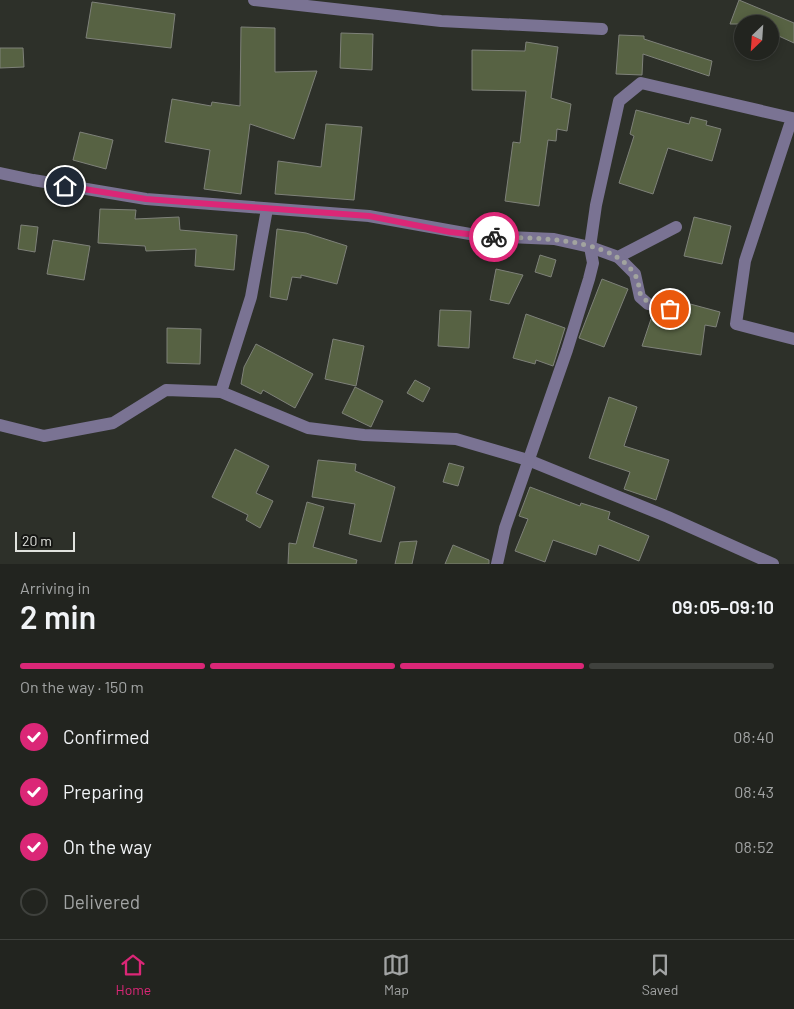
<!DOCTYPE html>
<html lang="en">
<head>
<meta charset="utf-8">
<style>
	:root { --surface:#22241f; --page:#2e302c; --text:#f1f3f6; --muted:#a2a4a4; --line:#3f413d; --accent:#db2777 }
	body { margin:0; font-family:Barlow,sans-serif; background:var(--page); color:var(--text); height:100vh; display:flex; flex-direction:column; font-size:19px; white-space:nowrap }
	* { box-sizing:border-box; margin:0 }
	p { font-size:16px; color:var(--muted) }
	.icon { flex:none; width:28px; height:28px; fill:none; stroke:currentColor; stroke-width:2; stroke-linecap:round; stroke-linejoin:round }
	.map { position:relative; height:564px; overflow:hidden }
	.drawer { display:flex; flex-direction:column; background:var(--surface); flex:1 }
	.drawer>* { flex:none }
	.needle { width:32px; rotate:205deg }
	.buttons { position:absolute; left:734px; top:15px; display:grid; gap:10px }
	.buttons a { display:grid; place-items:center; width:45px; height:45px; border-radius:50%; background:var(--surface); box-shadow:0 2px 8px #0003,0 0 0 1px var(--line); font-size:25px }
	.scale { position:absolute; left:15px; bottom:12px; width:60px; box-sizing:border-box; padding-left:5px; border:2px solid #e1e3de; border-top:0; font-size:14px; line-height:18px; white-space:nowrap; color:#e1e3de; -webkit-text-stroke:4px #161714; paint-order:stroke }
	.pin { position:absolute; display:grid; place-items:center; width:42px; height:42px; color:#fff; margin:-21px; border:2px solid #fff; border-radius:50%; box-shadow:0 1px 5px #0007 }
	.courier { position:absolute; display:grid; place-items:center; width:50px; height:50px; margin:-25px; border:4px solid #db2777; border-radius:50%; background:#fff; color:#222; box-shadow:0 1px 6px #0007 }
	.summary em { font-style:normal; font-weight:600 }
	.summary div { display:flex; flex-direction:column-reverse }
	.summary { display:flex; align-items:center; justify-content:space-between; height:85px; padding:0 20px }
	h1 { font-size:32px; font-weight:600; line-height:38px }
	.bar { display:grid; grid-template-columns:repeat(4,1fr); gap:8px 5px; align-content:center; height:60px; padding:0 20px }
	.bar i { height:6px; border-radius:4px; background:var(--line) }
	.bar .current { background:var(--accent) }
	.bar p { grid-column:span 4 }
	ol { padding:0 20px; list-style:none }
	li { display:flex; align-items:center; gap:15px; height:55px }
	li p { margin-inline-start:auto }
	li .icon { padding:5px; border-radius:50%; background:var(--accent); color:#fff; stroke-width:4 }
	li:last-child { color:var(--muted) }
	li i { width:28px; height:28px; border:2px solid var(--line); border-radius:50% }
	.tab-bar { display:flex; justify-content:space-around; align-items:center; height:70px; border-top:1px solid var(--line); background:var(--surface); font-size:14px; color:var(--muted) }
	.tab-bar a { display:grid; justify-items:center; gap:2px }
	.tab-bar .current { color:var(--accent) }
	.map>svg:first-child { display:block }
	.building { fill:#576243; stroke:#7e8179 }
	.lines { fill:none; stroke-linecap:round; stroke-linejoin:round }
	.minor { stroke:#7a7393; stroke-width:12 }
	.done { stroke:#a2a49f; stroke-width:5; stroke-dasharray:0 9 }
	.route { stroke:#db2777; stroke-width:6 }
</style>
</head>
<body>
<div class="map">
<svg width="794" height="564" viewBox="0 0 794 564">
	<rect width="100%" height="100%" fill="#2d3029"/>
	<g class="building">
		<path d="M739 0 794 23V43L770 32V24H730Z"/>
		<path d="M92 2 175 14 171 48 86 38Z"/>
		<path d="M241 27 275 28V72L317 71 294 139 250 124 241 194 204 189 210 150 165 142 172 99 211 106 212 102 240 106Z"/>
		<path d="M341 33 373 34 372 70 340 68Z"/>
		<path d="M619 35 644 36V39L712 61 709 76 643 54 642 75 616 74Z"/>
		<path d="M526 42 558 47 551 98 571 104 567 131 557 129 556 141 548 140 539 206 505 201 513 142 520 143 526 91 472 90V50L525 51Z"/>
		<path d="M0 48H23L24 67 0 68Z"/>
		<path d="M636 110 689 124 691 117 707 121 706 125 721 129 712 161 668 148 653 194 619 183 634 136 630 134Z"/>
		<path d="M326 124 362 127 354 200 275 194 278 161 321 167Z"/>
		<path d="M80 132 113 140 106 169 73 160Z"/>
		<path d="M100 209 136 210 135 219 179 217 180 230 237 235 234 270 195 266 196 249 146 251 145 246 98 243Z"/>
		<path d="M694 217 731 226 722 264 684 256Z"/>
		<path d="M21 225 38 227 35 252 18 249Z"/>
		<path d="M277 229 306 233 347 246 337 284 301 275V278L292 277 287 300 270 297Z"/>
		<path d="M53 240 90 246 84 280 47 274Z"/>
		<path d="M540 255 556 260 551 277 535 272Z"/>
		<path d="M496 269 523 275 509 304 490 300Z"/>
		<path d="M602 279 628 289 604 347 579 338Z"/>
		<path d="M679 301 720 312 716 327 705 325 701 355 642 346 651 319 674 323Z"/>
		<path d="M440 310 471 311 469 348 438 346Z"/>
		<path d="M526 314 565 328 553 366 536 360 535 364 513 358Z"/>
		<path d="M167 328 201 329 200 364 167 363Z"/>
		<path d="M333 339 364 346 356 386 325 379Z"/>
		<path d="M256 344 313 374 295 408 263 390 261 394 241 384 244 367Z"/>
		<path d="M415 380 430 388 423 402 407 393Z"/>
		<path d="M355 387 383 401 371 427 342 413Z"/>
		<path d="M609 397 637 407 624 446 669 460 656 500 624 489 630 472 589 458Z"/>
		<path d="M235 449 269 466 256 493 273 501 260 528 246 520 248 515 212 497Z"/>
		<path d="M318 460 356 464 355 471 395 487 381 542 349 534 355 504 312 497Z"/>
		<path d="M449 463 464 467 458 486 443 482Z"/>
		<path d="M530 487 580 506 581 503 610 512 608 519 649 536 639 561 599 545 596 555 553 540 545 562 515 551 528 519 519 516Z"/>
		<path d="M307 502 324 507 313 547 357 560 356 564H288L289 543 296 544Z"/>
		<path d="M417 541 412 564H395L400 542Z"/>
		<path d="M453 545 489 560V564H445Z"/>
	</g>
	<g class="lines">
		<g class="minor">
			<path d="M254 0 441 21 602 29"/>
			<path d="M0 173 33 180 146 199 369 216 481 236 554 239 590 247 618 257 676 227"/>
			<path d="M267 209 251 297 221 392 308 428 364 435 456 439 528 460 668 517 773 564"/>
			<path d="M618 257 635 274 640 297 648 304 670 309"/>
			<path d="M0 425 44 436 113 423 166 390 221 392"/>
			<path d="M497 564 505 528 567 350 589 279 593 263 590 247 596 205 619 101 641 83 792 118 745 261 736 324 794 339"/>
		</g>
	</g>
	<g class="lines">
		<path class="done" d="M494 237C532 238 602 237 629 267 651 290 622 297 670 309"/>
		<path class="route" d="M65 186 146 199 369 216 450 232 494 237"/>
	</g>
</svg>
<div class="buttons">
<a><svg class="needle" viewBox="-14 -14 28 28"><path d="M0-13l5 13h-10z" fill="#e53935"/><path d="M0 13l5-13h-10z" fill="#a2a4a4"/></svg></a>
</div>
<div class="scale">20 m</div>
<div class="pin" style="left:670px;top:309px;background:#ea580c"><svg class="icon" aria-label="bag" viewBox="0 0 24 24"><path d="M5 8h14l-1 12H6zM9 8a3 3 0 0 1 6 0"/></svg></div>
<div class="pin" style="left:65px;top:186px;background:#1f2937"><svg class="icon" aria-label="home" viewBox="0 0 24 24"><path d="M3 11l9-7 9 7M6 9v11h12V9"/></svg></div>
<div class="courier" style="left:494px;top:237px"><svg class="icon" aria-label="bike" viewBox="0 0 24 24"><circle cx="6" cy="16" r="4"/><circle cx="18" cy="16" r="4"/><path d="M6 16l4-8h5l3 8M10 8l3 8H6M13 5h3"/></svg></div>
</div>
<section class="drawer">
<div class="summary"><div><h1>2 min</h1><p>Arriving in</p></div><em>09:05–09:10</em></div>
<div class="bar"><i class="current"></i><i class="current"></i><i class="current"></i><i></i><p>On the way · 150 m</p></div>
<ol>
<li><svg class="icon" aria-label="check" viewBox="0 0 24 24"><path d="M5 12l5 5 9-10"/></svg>Confirmed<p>08:40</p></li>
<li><svg class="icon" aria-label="check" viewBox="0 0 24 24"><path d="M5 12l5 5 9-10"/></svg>Preparing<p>08:43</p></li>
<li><svg class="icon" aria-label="check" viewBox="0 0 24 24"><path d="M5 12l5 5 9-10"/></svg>On the way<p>08:52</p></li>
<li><i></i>Delivered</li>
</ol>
</section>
<nav class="tab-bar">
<a class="current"><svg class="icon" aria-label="home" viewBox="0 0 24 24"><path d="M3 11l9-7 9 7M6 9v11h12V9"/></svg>Home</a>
<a><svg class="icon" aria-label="map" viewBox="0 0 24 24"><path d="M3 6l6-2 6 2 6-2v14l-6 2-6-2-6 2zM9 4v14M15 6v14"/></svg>Map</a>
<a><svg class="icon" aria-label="saved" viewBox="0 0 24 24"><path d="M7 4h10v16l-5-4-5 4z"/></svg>Saved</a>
</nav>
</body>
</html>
